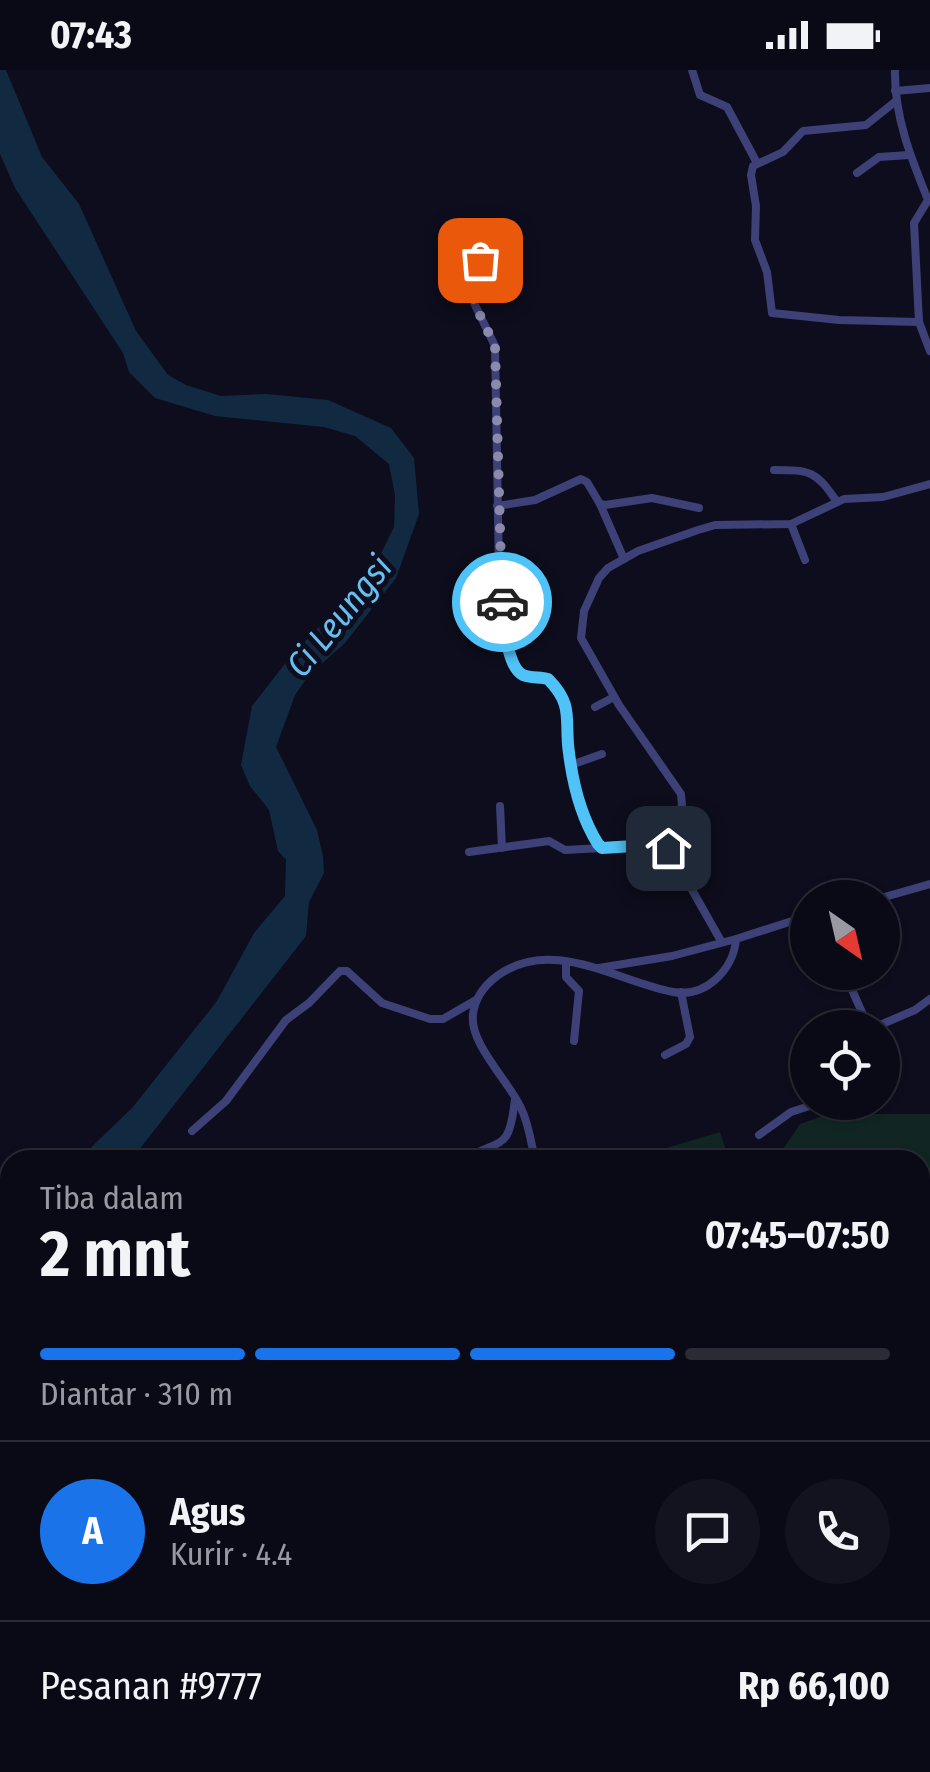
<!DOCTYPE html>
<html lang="id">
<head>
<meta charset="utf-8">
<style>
	:root { --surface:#0a0a16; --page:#13131f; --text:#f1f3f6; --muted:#999aa1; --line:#2a2b35; --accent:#1a73e8 }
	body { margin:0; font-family:"Fira Sans Condensed",sans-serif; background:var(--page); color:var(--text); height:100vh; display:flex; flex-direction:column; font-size:38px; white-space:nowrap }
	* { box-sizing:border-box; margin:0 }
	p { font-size:32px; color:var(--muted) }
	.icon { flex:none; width:55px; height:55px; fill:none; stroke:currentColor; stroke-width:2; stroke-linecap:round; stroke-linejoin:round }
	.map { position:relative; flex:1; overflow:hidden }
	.details { position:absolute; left:0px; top:1080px; width:930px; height:622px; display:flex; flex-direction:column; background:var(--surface); border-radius:30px 30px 0 0; box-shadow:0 2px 8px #0004,0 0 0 2px var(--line) }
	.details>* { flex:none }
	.needle { width:65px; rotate:146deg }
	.controls { position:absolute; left:790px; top:810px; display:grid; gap:20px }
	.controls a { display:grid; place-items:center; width:110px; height:110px; border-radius:50%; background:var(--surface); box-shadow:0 2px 8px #0004,0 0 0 2px var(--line); font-size:50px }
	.pin { position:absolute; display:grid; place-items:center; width:85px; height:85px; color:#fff; margin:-42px; border-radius:20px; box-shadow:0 5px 15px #0006 }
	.courier { position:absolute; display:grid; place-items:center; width:100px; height:100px; margin:-50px; border:8px solid #4fc3f7; border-radius:50%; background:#fff; color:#222; box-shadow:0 2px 12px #0007 }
	.head em { font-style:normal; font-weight:700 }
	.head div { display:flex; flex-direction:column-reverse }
	.head { display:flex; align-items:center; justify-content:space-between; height:170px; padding:0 40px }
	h1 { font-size:65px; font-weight:700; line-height:75px }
	.bar { display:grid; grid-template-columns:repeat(4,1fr); gap:15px 10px; align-content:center; height:120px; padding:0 40px }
	.bar i { height:12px; border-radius:8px; background:var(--line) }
	.bar .active { background:var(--accent) }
	.bar p { grid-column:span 4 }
	.line { display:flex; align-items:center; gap:25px; padding:0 40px; border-top:2px solid var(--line) }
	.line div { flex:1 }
	.round { display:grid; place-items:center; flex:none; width:105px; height:105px; border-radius:52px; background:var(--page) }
	.status { display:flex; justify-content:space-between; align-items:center; height:70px; padding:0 50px; background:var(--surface); direction:ltr }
	.status svg { height:28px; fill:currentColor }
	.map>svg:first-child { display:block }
	.green { fill:#112623 }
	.water { fill:#122a41 }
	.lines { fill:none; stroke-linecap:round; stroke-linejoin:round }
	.minor { stroke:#3d4177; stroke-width:8 }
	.done { stroke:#8b8aad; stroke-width:10; stroke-dasharray:0 18 }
	.route { stroke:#4fc3f7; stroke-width:12 }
	.labels { text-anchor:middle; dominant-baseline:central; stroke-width:10; stroke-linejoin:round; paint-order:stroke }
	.water-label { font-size:35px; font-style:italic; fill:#65c0f1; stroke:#0e0d1d }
</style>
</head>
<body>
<div class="status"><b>07:43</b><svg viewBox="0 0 49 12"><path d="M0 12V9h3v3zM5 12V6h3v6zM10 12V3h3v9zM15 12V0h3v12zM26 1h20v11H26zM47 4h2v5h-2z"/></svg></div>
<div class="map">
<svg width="930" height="1702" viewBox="0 0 930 1702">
	<rect width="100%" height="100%" fill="#0e0d1d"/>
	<g class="green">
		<path d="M849 1037 867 1044H930V1108L920 1102V1090H770L781 1082 800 1054Z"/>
		<path d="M720 1062 729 1090H634L633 1088Z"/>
		<path d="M920 1186 930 1193V1328L920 1341Z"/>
		<path d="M10 1318V1663L0 1645V1325Z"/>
		<path d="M587 1692 835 1697 836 1702H585Z"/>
		<path d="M27 1693H536L534 1702H32Z"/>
	</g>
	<g class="water">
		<path d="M0 0H6L42 87 79 134 136 261 168 305 186 315 221 326 266 324 328 330 391 358 414 388 419 444 396 508 345 573 309 605 295 625 276 677 317 760 323 786 324 803 309 832 306 866 131 1090H78L133 1037 217 931 254 863 285 826 286 790 278 781 269 740 250 716 241 695 252 636 291 586 372 502 394 457 395 425 389 394 355 366 324 357 215 346 155 328 129 302 123 283 15 118 0 84Z"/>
		<path d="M930 1624V1689L920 1694 835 1697 626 1693 920 1692V1637Z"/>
	</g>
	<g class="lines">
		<g class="minor">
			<path d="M692 0 700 25 727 37 757 93"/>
			<path d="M895 0C894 46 911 88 928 130L914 153 919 252"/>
			<path d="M895 21 930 18"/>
			<path d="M896 31 866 55 803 61 783 82 753 96 751 105 756 136 755 170 767 202 772 243 839 250 919 252 930 281"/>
			<path d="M857 103 879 87 909 85"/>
			<path d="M514 187 463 195 471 212 474 233 495 276 499 501 508 575 519 603 548 609C574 636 564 650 569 682 573 716 581 750 602 778L666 774"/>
			<path d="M774 400C811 400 816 401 837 432"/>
			<path d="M600 434 624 489"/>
			<path d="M497 436 535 430 581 409 587 412 600 434 605 435 652 428 699 438"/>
			<path d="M791 454 805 490"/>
			<path d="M595 637 614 627"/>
			<path d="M571 695 602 684"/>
			<path d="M500 736 502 778"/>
			<path d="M469 782 549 771 565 780 602 778"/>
			<path d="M881 828 930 814"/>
			<path d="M721 871 666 774 682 735 681 724 619 635 581 568 584 541 599 508 608 498 638 481 698 460 715 455 791 454 844 429 883 427 930 414"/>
			<path d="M882 871V876"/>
			<path d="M566 893V907L579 921 574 971"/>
			<path d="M599 898 672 886 736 869"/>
			<path d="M844 902 869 958"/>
			<path d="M873 958 915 940 930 929"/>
			<path d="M665 985 686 974 690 967 681 922"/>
			<path d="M192 1061 226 1031 286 950 309 933 340 901H347L382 933 430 949H443L476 930"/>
			<path d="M759 1065 791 1042 822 1032"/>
			<path d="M463 1090C503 1067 509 1082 515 1029"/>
			<path d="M535 1090C531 1073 529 1054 521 1038 509 1011 469 974 473 944 475 928 485 915 497 906 552 866 616 911 673 922 706 928 734 899 736 869L808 846"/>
			<path d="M0 1249 10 1306"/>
			<path d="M0 1619 10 1637"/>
			<path d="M34 1692 40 1702"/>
			<path d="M97 1692 102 1702"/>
			<path d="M468 1692 470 1702"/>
		</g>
	</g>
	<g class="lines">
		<path class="done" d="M480 190 463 195 471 212 474 233 495 276 502 532"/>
		<path class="route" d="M502 532C504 549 506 597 523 605 530 608 540 607 548 609 575 636 564 651 569 683 573 715 581 747 598 774L602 778 666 774 668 778"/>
	</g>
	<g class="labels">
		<g class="water-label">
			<text transform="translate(339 546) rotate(-51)">Ci Leungsi</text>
		</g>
	</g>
</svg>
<div class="controls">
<a><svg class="needle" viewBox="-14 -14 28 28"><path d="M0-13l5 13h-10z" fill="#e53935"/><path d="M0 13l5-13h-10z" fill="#999aa1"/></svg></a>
<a><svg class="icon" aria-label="locate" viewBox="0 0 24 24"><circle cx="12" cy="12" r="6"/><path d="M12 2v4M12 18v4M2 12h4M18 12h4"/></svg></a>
</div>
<div class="pin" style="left:480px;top:190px;background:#ea580c"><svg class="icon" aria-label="bag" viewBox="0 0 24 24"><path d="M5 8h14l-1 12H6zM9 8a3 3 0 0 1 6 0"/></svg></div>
<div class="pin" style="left:668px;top:778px;background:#1f2937"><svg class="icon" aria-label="home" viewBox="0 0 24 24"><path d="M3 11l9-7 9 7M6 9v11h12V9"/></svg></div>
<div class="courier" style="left:502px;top:532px"><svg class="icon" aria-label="car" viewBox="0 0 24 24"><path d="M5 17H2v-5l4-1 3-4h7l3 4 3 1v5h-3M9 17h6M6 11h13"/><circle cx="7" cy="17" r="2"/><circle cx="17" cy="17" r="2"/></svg></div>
<section class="details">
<div class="head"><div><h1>2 mnt</h1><p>Tiba dalam</p></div><em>07:45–07:50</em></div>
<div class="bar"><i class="active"></i><i class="active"></i><i class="active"></i><i></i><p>Diantar · 310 m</p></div>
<div class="line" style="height:180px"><b class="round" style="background:var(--accent);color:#fff">A</b><div><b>Agus</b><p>Kurir · 4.4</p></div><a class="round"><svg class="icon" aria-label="chat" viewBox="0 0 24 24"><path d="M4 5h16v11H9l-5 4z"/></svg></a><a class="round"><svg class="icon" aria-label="phone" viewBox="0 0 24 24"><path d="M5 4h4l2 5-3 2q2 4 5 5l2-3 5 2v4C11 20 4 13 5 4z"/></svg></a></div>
<div class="line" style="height:130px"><div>Pesanan #9777</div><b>Rp 66,100</b></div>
</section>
</div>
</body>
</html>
